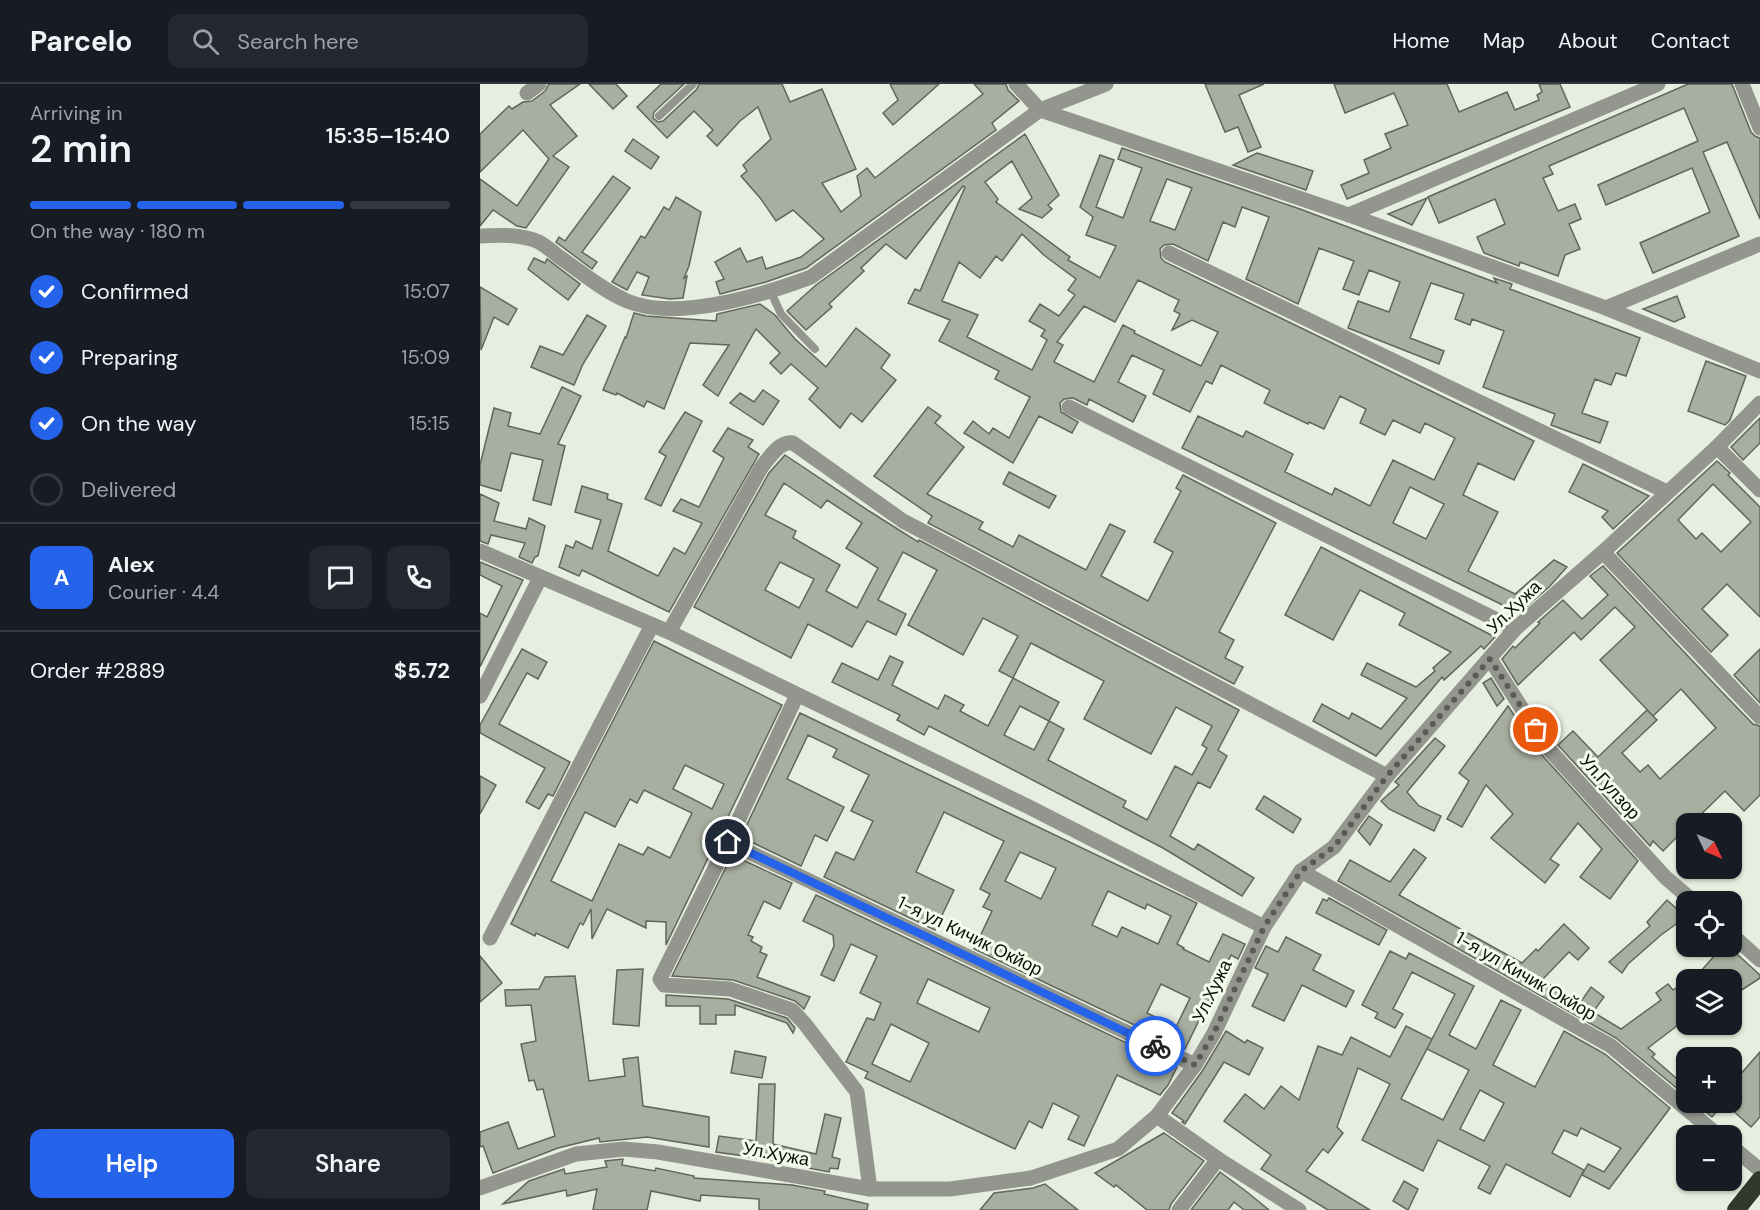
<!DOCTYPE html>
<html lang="en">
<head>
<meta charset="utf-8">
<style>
	:root { --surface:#171b24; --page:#242831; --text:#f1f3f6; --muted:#9ea1a6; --line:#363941; --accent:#2563eb }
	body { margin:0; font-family:"DM Sans",sans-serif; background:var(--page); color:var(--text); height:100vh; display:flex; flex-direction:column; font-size:22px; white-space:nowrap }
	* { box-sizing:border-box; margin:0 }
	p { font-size:20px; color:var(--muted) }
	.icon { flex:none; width:33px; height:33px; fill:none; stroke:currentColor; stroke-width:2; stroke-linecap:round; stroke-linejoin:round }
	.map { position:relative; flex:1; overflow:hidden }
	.drawer { display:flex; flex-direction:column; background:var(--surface); width:480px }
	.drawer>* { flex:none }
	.needle { width:39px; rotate:134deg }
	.controls { position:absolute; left:1196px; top:729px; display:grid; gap:12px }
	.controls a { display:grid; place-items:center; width:66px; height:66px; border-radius:12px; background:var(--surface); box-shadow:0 2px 4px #0004; font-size:30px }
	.pin { position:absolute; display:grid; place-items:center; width:51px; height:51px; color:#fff; margin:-26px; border:3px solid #fff; border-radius:50%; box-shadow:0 2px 6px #0007 }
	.courier { position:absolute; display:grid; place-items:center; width:60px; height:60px; margin:-30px; border:4px solid #2563eb; border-radius:50%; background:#fff; color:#222; box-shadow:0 2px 8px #0007 }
	.overview em { font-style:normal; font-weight:600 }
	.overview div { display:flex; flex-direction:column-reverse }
	.overview { display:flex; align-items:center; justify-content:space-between; height:102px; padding:0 30px }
	h1 { font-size:39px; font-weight:600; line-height:45px }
	.bar { display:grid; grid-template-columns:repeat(4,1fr); gap:9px 6px; align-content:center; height:72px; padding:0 30px }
	.bar i { height:8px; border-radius:4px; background:var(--line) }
	.bar .current { background:var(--accent) }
	.bar p { grid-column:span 4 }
	.line { display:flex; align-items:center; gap:15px; padding:0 30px; border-top:2px solid var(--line) }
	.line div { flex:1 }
	.round { display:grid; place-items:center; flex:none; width:63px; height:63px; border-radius:12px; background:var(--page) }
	ol { padding:0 30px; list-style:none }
	li { display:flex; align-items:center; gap:18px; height:66px }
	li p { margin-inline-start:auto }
	li .icon { padding:6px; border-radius:50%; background:var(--accent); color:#fff; stroke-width:4 }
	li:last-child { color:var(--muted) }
	li i { width:33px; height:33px; border:3px solid var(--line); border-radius:50% }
	.primary-button { display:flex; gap:12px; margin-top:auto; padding:12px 30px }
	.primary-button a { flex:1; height:69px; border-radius:12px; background:var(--accent); color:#fff; font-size:24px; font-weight:600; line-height:69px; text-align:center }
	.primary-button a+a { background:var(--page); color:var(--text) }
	header { display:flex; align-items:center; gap:36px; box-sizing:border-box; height:84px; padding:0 30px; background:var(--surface); border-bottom:2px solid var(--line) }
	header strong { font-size:28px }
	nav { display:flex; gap:33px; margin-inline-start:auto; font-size:21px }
	.search { width:420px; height:54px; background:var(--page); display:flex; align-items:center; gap:15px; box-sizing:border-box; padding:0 21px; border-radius:12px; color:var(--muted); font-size:22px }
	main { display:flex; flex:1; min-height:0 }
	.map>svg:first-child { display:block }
	.building { fill:#a9afa0; stroke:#616659; stroke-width:1.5; fill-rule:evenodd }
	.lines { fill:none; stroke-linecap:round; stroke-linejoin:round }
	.lane { stroke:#93958f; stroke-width:8 }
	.street { stroke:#93958f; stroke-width:15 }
	.highway { stroke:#33382c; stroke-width:18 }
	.done { stroke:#595c54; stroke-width:6; stroke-dasharray:0 10.8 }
	.route { stroke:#2563eb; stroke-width:8 }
	.labels { text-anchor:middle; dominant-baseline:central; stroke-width:6; stroke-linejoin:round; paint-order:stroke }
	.street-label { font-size:18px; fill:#0c0e09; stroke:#f6fcec }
</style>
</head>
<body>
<header>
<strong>Parcelo</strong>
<div class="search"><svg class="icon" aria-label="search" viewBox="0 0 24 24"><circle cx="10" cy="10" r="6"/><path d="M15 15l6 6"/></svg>Search here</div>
<nav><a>Home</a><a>Map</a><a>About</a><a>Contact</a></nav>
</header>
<main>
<section class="drawer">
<div class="overview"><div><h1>2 min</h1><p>Arriving in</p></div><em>15:35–15:40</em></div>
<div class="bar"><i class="current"></i><i class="current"></i><i class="current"></i><i></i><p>On the way · 180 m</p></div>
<ol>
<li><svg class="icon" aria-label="check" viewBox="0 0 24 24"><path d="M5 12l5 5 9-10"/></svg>Confirmed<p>15:07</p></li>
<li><svg class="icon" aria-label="check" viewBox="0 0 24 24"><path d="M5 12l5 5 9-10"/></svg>Preparing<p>15:09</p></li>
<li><svg class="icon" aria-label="check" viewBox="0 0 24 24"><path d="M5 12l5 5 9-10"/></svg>On the way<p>15:15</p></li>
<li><i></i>Delivered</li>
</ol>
<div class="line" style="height:108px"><b class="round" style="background:var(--accent);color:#fff">A</b><div><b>Alex</b><p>Courier · 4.4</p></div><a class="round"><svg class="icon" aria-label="chat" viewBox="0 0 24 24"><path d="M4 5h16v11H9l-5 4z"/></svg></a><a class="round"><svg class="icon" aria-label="phone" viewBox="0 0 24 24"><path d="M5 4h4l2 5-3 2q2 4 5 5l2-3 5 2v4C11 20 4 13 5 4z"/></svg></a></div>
<div class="line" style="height:78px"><div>Order #2889</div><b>$5.72</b></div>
<div class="primary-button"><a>Help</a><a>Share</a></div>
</section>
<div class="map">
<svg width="1280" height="1126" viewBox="0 0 1280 1126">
	<rect width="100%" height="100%" fill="#e8eedf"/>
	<g class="building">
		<path d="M69 0H100L70 21 97 52 73 72 89 83 46 144 37 142 13 126 0 142V95L37 122 69 75 43 46 0 88V50L29 22 32 25 43 18 52 17 65 7Z"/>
		<path d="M109 0H136L147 12 133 25Z"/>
		<path d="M181 0H204L174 28 173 34 178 38 183 37 217 5 219 0H302L310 18 342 5 376 85 342 99 361 128 381 112 377 92 387 84 395 94 428 68 503 10 494 0H526L528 6 539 17 512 39 516 46 326 184 286 198 240 210 236 198 244 195 235 178 260 164 267 178 282 173 286 185 321 173 344 155 313 126 296 137 281 115 261 92 267 87 263 81 291 55 278 23 260 37 237 62 227 52 233 46 214 27 187 54 157 23Z"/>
		<path d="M410 0H459L413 41 403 29 418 16Z"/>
		<path d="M725 0H784L759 11 781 63 768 68 758 43 745 48Z"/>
		<path d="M854 0H967L979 28 1027 8 1035 26 1059 16 1057 11 1062 8 1059 0H1080L1090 23 867 115 861 101 889 89 884 76 911 64 905 50 928 41 914 9 865 29Z"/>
		<path d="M1208 0H1252L1271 48 1275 52 1280 54V135L1247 58 1223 68 1259 152 1173 189 1160 159 1230 128 1212 84 1126 121 1118 101 1218 57 1204 24 1069 82 1073 90 1063 94 1078 127 1095 120 1101 135 1089 140 1100 165 1085 171 1078 192 1040 178 1039 182 1004 169 997 153 1025 140 1015 115 959 139 948 113Z"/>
		<path d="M545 50 579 111 568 121 572 125 562 134 539 125 552 114 532 77 505 98 518 115 516 118 590 173 588 176 620 194 636 162 606 151 613 133 600 123 620 71 634 76 616 123 643 134 662 84 638 75 642 64 820 125 1017 199 1014 194 1032 200 1030 205 1160 254 1146 292 1136 289 1131 301 1115 295 1102 329 1128 338 1120 359 1071 341 1075 330 1003 303 1024 247 992 235 990 241 975 235 984 210 951 199 930 254 964 267 959 280 868 244 878 217 909 228 920 198 889 186 879 211 863 205 874 177 839 164 818 220 766 195 789 133 762 123 755 143 743 138 728 177 693 160 684 161 680 165 681 174 685 178 1054 357 1034 396 998 379 983 411 1018 428 988 487 1035 510 1074 476 1087 483 1070 502 1039 529 702 364 718 332 763 353 766 347 813 370 805 388 852 411 855 404 890 422 913 376 954 396 975 354 945 339 940 349 913 336 905 351 880 339 886 325 860 312 844 345 829 338 828 340 784 319 790 306 741 281 732 300 726 297 710 328 673 310 684 286 652 271 638 298 666 312 653 338 609 315 607 321 593 314 584 315 580 319 581 328 598 338 592 349 559 332 533 379 484 349 493 337 509 350 513 344 529 354 550 313 515 295 519 287 459 257 470 236 428 219 435 205 440 207 485 103 483 102 426 175 406 160 381 184 384 187 349 220 352 223 326 246 307 227 336 201ZM687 95 712 104 695 146 670 137ZM542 150 565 172 596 195 588 206 595 211 579 232 560 220 549 237 565 246 561 252 567 256 552 286 487 253 498 231 462 217 479 178 500 194 516 172 522 177ZM658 196 699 216 694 227 700 230 692 246 712 236 738 248 721 282 654 249 655 247 643 241 614 298 574 278 583 261 577 258 604 222 635 238ZM930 403 964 420 946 455 913 439Z"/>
		<path d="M153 55 179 73 171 85 145 67Z"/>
		<path d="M777 69 833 87 826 106 753 81Z"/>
		<path d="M133 92 150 104 102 168 117 178 112 185 76 158 79 153 85 157Z"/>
		<path d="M196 113 221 128 209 182 204 194 207 192 203 214 190 215 162 211 169 193 157 188 147 206 132 198 161 152 165 154 184 123 189 126Z"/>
		<path d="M947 114 932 141 908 130Z"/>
		<path d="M54 174 65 179 67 175 100 200 88 216 48 185Z"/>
		<path d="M0 203 37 225 28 241 14 233 1 266Z"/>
		<path d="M1197 212 1205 233 1194 238 1163 225Z"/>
		<path d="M280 220 295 231 315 255 346 283 376 244 410 271 401 284 416 296 382 338 371 329 360 344 329 315 338 304 311 280 301 290 290 279 300 269 276 245 238 312 223 301 249 261 210 259 184 325 167 317 164 323 137 309 136 311 123 306 145 253 146 254 154 229 166 232 236 237 237 230Z"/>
		<path d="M107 231 126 242 103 280 94 301 51 283 60 262 83 271Z"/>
		<path d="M1226 277 1266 292 1250 336 1245 341 1208 327Z"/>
		<path d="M82 303 101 312 78 360 85 362 71 421 53 416 63 376 31 369 21 407 0 401V381L14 324 31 329 28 342 60 350Z"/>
		<path d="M283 306 299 317 283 341 250 319 260 309 274 318Z"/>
		<path d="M448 323 461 332 455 339 484 363 447 410 503 438 499 445 533 463 539 451 606 486 630 440 645 447 621 492 668 517 693 468 674 458 701 407 696 404 703 391 796 439 739 548 754 556 745 574 763 583 754 600 448 439 452 432 394 392Z"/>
		<path d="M205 328 222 337 181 422 165 415 186 372 179 368Z"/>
		<path d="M1280 334V359L1263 376 1251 363Z"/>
		<path d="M248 344 273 356 268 363 279 370 189 528 102 486 99 492 79 483 86 461 93 464 96 457 112 465 121 436 95 428 102 402 128 410 127 415 142 420 128 467 178 492 194 464 205 470 222 439 193 427 201 415 219 423 244 374 233 367Z"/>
		<path d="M305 371 389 427 438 458 439 456 759 626 738 666 747 672 730 704 718 698 690 752 714 766 718 760 774 794 762 812 683 764 449 642 444 651 417 636 420 631 352 598 362 579 398 596 410 572 423 578 412 601 458 625 465 611 484 621 480 627 508 642 533 594 519 587 538 552 503 534 483 571 428 541 457 486 423 468 398 516 426 530 416 551 387 537 372 563 328 540 311 574 214 523 289 389ZM304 399 341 424 347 416 382 439 366 464 398 484 377 524 346 507 360 481 313 454 316 447 285 431ZM300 478 334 495 319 524 285 506ZM551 559 624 597 604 635 671 670 696 623 732 642 722 661 727 664 712 691 695 682 667 736 643 723 646 717 568 676 584 645 569 637 579 618 533 594ZM540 622 569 637 554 666 524 651Z"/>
		<path d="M1237 377 1250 389 1248 391 1280 423V533L1247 500 1222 525 1248 551 1231 568 1137 469ZM1233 400 1271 438 1241 468 1222 449 1216 455 1198 436Z"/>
		<path d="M1103 380 1169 412 1133 445 1122 433 1128 427 1089 408Z"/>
		<path d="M529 388 576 412 569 424 523 400Z"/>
		<path d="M0 410 19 419 14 437 46 445 49 434 65 442 58 472 55 473 52 479 39 473 45 459 11 451 8 460 0 457Z"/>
		<path d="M841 463 1015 553 1004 565 1001 562 964 596 962 593 896 672 833 637 842 620 869 635 872 629 901 645 927 614 881 591 887 579 936 603 955 587 953 584 971 568 919 541 925 529 880 506 853 556 805 531Z"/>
		<path d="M0 478 43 496 0 583V529L7 533 22 502 0 491Z"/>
		<path d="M1123 482 1240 606 1273 640 1280 642V711L1264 727 1245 707 1211 740H1206V744L1183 767 1173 757 1170 762 1078 661 1093 647 1118 673 1167 626 1177 636 1142 669 1160 688 1168 681 1180 695 1236 644 1201 605 1173 632 1120 576 1155 543 1135 523 1101 556 1094 548 1038 601 1022 575 1033 562 1035 564 1060 539 1058 538 1083 516 1102 535 1128 511 1110 492Z"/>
		<path d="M174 557 302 621 186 861V838L166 837V844L127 825 112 855 111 825 103 841 100 839 88 864 56 849 55 852 31 840 90 720ZM205 681 244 700 232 725 193 705ZM164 706 212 729 190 774 168 763 163 771 139 760 112 817 71 797 105 728 135 743 150 715 157 719Z"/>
		<path d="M42 565 67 578 58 595 47 589 19 640 90 678 73 712 68 710 59 725 46 718 65 684 0 649V641Z"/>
		<path d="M1280 565V619L1254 591Z"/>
		<path d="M1011 594 1024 615 1017 622 1003 599Z"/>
		<path d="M1028 622 1044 646 1041 648 1158 777 1130 815 1100 793 1122 765 1098 739 1070 775 1079 781 1065 799 1011 754 1033 730 1006 701 982 743 967 735 989 697 979 689Z"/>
		<path d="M320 629 717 819 697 860 704 864 703 865 729 878 743 850 765 860 758 875 751 871 705 965 494 865 512 827 503 823 510 810 500 805 524 757 464 728 436 788 474 806 455 846 344 793 356 768 374 776 393 737 371 727 389 691 353 673 357 665 328 651 307 695 364 723 347 757 335 751 321 782 261 753ZM540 768 576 784 561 815 525 797ZM628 807 665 825 667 820 691 832 678 860 642 843 637 853 612 841ZM681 900 710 914 696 943 667 929Z"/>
		<path d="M955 654 965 662 927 708 939 722 961 732 954 747 909 725 901 717 919 701 915 698Z"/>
		<path d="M0 692 16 701 0 730Z"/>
		<path d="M784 712 821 735 813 749 776 725Z"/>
		<path d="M889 732 902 741 890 761 878 747Z"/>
		<path d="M934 765 946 774 919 811 1042 879 1056 865 1058 867 1084 840 1109 864 1098 876 1089 868 1062 896 1100 919 1111 903 1124 913 1113 928 1141 945 1181 916 1176 909 1188 900 1193 906 1206 897V935L1168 964 1175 970 1172 973 1204 1001 1199 1006 1136 954 858 797 870 776 910 798Z"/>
		<path d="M252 771 312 799 300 825 284 817 268 851 273 853 271 857 282 863 280 868 287 871 277 893 330 913 324 925 315 917 253 896 192 892Z"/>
		<path d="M336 811 697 983 688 1001 680 1011 637 991 604 1062 588 1055 599 1032 573 1019 562 1044 549 1037 535 1065 385 994 388 988 366 978 387 934 394 936 401 919 380 909 397 872 371 860 354 897 341 891 354 862 353 851 323 837ZM448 895 510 924 499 948 437 919ZM411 940 449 959 430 998 392 980Z"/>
		<path d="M849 814 907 846 899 861 836 829 843 815 847 817Z"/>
		<path d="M1187 816 1206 833 1181 851 1148 880 1142 889 1129 878 1170 842 1167 838Z"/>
		<path d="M806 853 841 871 833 886 874 907 866 923 822 901 804 937 772 922 788 890 775 884 786 862 798 868Z"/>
		<path d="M1243 862H1248L1280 891V894L1251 913V896H1213Z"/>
		<path d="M910 867 926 875 929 869 994 902 969 951 996 965 1021 916 1041 926 1013 981 1055 1003 1084 947 1125 970 1190 1024 1129 1105 1102 1091 1108 1080 1124 1088 1141 1064 1101 1044 1097 1052 1084 1046 1072 1069 1104 1086 1090 1113 1026 1080 1010 1110 998 1104 1010 1082 958 1056 943 1087 882 1056 910 1000 878 984 857 1043 863 1049 848 1069 843 1065 826 1087 890 1126H848L781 1085 791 1071 744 1037 765 1010 784 1025 801 1002 819 1016 838 962 862 971 871 953 910 973 926 942 952 955 921 1015 963 1036 989 986 947 965 975 910 932 888 913 925 923 930 915 944 895 934 898 929 882 921ZM1000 1006 1024 1019 1004 1057 980 1045Z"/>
		<path d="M0 872 22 899 0 918Z"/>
		<path d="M163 885 159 942 133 940 137 886Z"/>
		<path d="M95 892 109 997 145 992 143 975 158 973 163 1022 229 1033V1063L167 1053 120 1058 119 1054 78 1064 13 1089 3 1062 0 1063V1048L28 1038 38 1065 75 1052 63 1005 57 1006 54 996 49 997 41 960 56 957 51 921 26 922 25 906 59 905 65 893Z"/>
		<path d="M186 911 248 915 307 934 315 944 313 949 307 939 255 921V931H236V940H220V922H186Z"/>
		<path d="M746 947 765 959 767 956 783 964 769 991 744 978 705 1040 702 1038 704 1037 692 1029 723 986Z"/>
		<path d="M255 967 286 973 282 994 251 989Z"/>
		<path d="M1280 968V1033L1271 1043 1251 1025V1001Z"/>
		<path d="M279 1000H295L293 1060 336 1070 345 1030 361 1034 352 1073 360 1075 358 1085 350 1084 349 1088 328 1084V1081L236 1068 239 1052 276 1057Z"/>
		<path d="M1214 1018H1245L1232 1033Z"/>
		<path d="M684 1049 724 1077 691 1120 689 1126H667L636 1101 634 1103 615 1089Z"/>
		<path d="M143 1075 142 1081 175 1087 176 1084 214 1092V1094L312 1101 345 1107 344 1110 388 1120 387 1126H279V1115L221 1111 220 1117 171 1107 167 1126H113L117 1105 87 1112 86 1106 23 1120 49 1097 84 1085 85 1090 127 1083 125 1077Z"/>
		<path d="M740 1088 767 1108 789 1126H764L754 1118 748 1126H711Z"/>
		<path d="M924 1097 938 1105 928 1126 913 1117Z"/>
		<path d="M565 1100 598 1126H500L514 1109 553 1104Z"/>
	</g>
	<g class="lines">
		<g class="lane">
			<path d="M179 32 213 0"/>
			<path d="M291 208 301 230 335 265"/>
		</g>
		<g class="street">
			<path d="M536 0 560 26 869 131 1126 224 1280 287"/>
			<path d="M1262 0 1280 44"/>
			<path d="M47 9 59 0"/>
			<path d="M869 131 1178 0"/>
			<path d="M0 152C19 151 41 150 59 158 66 162 72 167 78 172 100 187 122 206 147 217 197 238 283 211 331 193L560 26 626 0"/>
			<path d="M689 169 1187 408"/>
			<path d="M1126 224 1280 160"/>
			<path d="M589 323 1035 545"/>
			<path d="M1237 363 1280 406"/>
			<path d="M0 467 189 548 551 724 784 843"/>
			<path d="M1123 468 1280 633"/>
			<path d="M189 548 281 384C289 374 299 357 313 359L423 437 907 692"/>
			<path d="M1010 575 1066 662 1185 793 1214 818"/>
			<path d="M317 611 248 758 180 895 184 901 250 905 312 926 325 940 377 1008 390 1105"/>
			<path d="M0 612 60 494"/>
			<path d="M248 758 715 981"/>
			<path d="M821 787 1131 962 1239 1052"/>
			<path d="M1251 850 1280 876"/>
			<path d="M10 854 172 541"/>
			<path d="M677 1032 738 1075 819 1126"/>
			<path d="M1251 1062 1280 1086"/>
			<path d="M0 1104 96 1070 144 1065 178 1068 390 1105H470L551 1094 638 1065 677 1032 715 981 734 949 784 843 821 787 854 763 907 692 1035 545 1123 468 1237 363 1280 319"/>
			<path d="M699 1126 738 1075"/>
		</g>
		<path class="highway" d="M1256 1126 1280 1096"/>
	</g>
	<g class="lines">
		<path class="done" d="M675 962 715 981 734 949 784 843 821 787 854 763 907 692 1010 575 1056 646"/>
		<path class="route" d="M248 758 675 962"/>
	</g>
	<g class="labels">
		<g class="street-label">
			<text transform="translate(1034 523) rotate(-44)">Ул.Хужа</text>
			<text transform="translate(1130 703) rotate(48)">Ул.Гулзор</text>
			<text transform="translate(490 852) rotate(26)">1-я ул Кичик Окйор</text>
			<text transform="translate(1046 892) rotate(30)">1-я ул Кичик Окйор</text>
			<text transform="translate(732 907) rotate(-64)">Ул.Хужа</text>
			<text transform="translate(296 1070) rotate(10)">Ул.Хужа</text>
		</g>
	</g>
</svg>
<div class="controls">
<a><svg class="needle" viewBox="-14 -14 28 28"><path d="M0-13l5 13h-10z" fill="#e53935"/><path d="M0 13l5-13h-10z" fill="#9ea1a6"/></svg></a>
<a><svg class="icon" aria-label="locate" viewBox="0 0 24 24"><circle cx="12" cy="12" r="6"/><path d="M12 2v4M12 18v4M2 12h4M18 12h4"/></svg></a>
<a><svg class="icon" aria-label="layers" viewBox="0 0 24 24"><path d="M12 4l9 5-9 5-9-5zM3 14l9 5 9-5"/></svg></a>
<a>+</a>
<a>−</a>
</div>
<div class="pin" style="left:1056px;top:646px;background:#ea580c"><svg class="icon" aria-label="bag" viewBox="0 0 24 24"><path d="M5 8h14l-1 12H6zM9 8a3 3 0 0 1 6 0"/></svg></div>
<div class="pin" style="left:248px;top:758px;background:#1f2937"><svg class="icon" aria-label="home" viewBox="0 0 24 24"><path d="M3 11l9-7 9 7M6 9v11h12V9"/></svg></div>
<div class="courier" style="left:675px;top:962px"><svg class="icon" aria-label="bike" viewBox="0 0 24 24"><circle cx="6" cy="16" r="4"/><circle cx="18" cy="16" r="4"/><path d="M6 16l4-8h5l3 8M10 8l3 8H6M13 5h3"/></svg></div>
</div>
</main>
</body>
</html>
